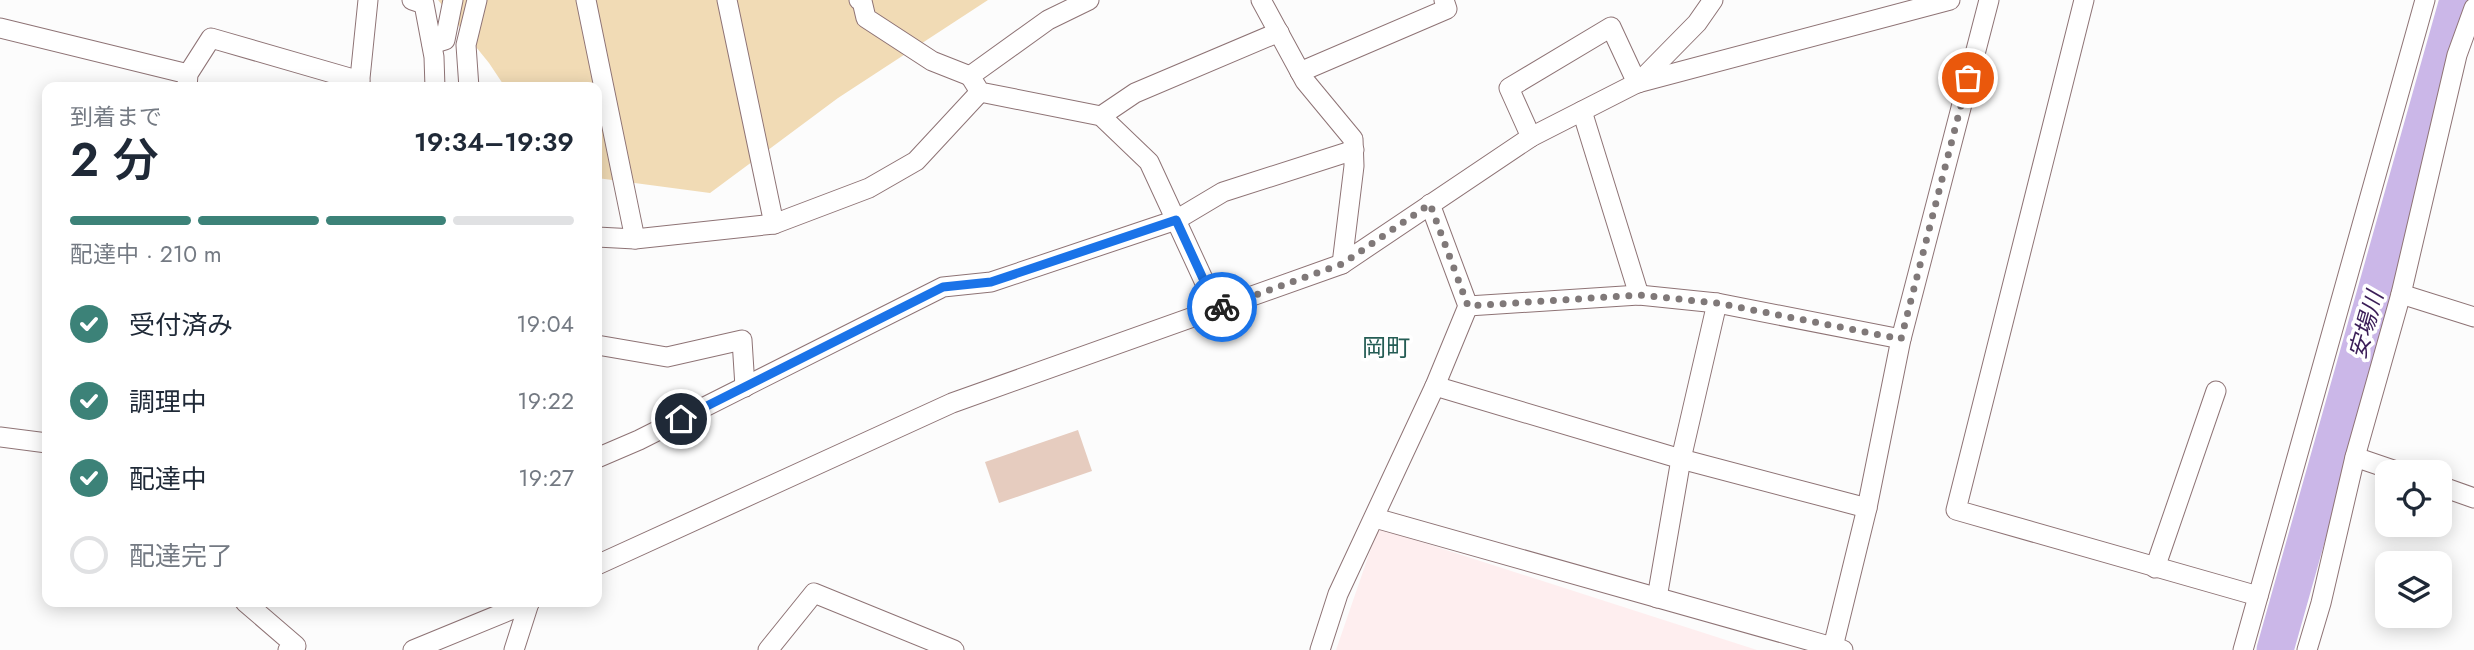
<!DOCTYPE html>
<html lang="ja">
<head>
<meta charset="utf-8">
<style>
	:root { --surface:#fff; --page:#f6f6f7; --text:#1f2937; --muted:#747a83; --line:#e0e1e3; --accent:#3c8278 }
	body { margin:0; font-family:Jost,"Noto Sans JP",sans-serif; background:var(--page); color:var(--text); height:100vh; display:flex; flex-direction:column; font-size:26px; white-space:nowrap }
	* { box-sizing:border-box; margin:0 }
	p { font-size:23px; color:var(--muted) }
	.icon { flex:none; width:38px; height:38px; fill:none; stroke:currentColor; stroke-width:2; stroke-linecap:round; stroke-linejoin:round }
	.map { position:relative; flex:1; overflow:hidden }
	.sheet { position:absolute; left:42px; top:82px; width:560px; height:525px; display:flex; flex-direction:column; background:var(--surface); border-radius:14px; box-shadow:0 4px 18px #0003 }
	.sheet>* { flex:none }
	.buttons { position:absolute; left:2375px; top:460px; display:grid; gap:14px }
	.buttons a { display:grid; place-items:center; width:77px; height:77px; border-radius:14px; background:var(--surface); box-shadow:0 4px 18px #0003; font-size:35px }
	.pin { position:absolute; display:grid; place-items:center; width:60px; height:60px; color:#fff; margin:-30px; border:4px solid #fff; border-radius:50%; box-shadow:0 2px 7px #0007 }
	.courier { position:absolute; display:grid; place-items:center; width:70px; height:70px; margin:-35px; border:5px solid #1a73e8; border-radius:50%; background:#fff; color:#222; box-shadow:0 2px 9px #0007 }
	.head em { font-style:normal; font-weight:600 }
	.head div { display:flex; flex-direction:column-reverse }
	.head { display:flex; align-items:center; justify-content:space-between; height:119px; padding:0 28px }
	h1 { font-size:46px; font-weight:600; line-height:52px }
	.bar { display:grid; grid-template-columns:repeat(4,1fr); gap:10px 7px; align-content:center; height:84px; padding:0 28px }
	.bar i { height:9px; border-radius:5px; background:var(--line) }
	.bar .selected { background:var(--accent) }
	.bar p { grid-column:span 4 }
	ol { padding:0 28px; list-style:none }
	li { display:flex; align-items:center; gap:21px; height:77px }
	li p { margin-inline-start:auto }
	li .icon { padding:7px; border-radius:50%; background:var(--accent); color:#fff; stroke-width:4 }
	li:last-child { color:var(--muted) }
	li i { width:38px; height:38px; border:4px solid var(--line); border-radius:50% }
	.map>svg:first-child { display:block }
	.built { fill:#feeeef }
	.green { fill:#f1dbb5 }
	.lines { fill:none; stroke-linecap:round; stroke-linejoin:round }
	.river { stroke:#cbb7e8; stroke-width:37 }
	.building { fill:#e6ccbf }
	.street-casing { stroke:#8e7375; stroke-width:21 }
	.street { stroke:#fff; stroke-width:19 }
	.done { stroke:#807979; stroke-width:7; stroke-dasharray:0 12.6 }
	.route { stroke:#1a73e8; stroke-width:9 }
	.labels { text-anchor:middle; dominant-baseline:central; stroke-width:7; stroke-linejoin:round; paint-order:stroke }
	.water-label { font-size:23px; font-style:italic; fill:#3a1d57; stroke:#fff }
	.quarter-label { font-size:24px; fill:#255d55; stroke:#fff }
</style>
</head>
<body>
<div class="map">
<svg width="2474" height="650" viewBox="0 0 2474 650">
	<rect width="100%" height="100%" fill="#fcfcfc"/>
	<path class="built" d="M1378 528 1757 650H1336Z"/>
	<path class="green" d="M438 0H988L838 98 710 193 597 178V88L505 87 489 63Z"/>
	<g class="lines">
		<path class="river" d="M2275 650 2458 0"/>
	</g>
	<path class="building" d="M1078 430 1092 471 999 503 985 462Z"/>
	<g class="lines">
		<defs>
			<g id="street">
				<path d="M412 0 424 4 434 57 435 88"/>
				<path d="M586 0 635 239"/>
				<path d="M727 0 774 224"/>
				<path d="M859 0 862 1 866 18 932 61 970 76"/>
				<path d="M1089 0 1048 20 970 76 980 92 1101 116 1149 162 1217 309"/>
				<path d="M1261 0 1305 81 1353 139 1354 166 1342 264"/>
				<path d="M2084 0 1956 510 2258 596"/>
				<path d="M0 28 188 74"/>
				<path d="M432 44 445 40 453 0"/>
				<path d="M1300 72 1447 9 1444 0"/>
				<path d="M1638 83 1697 23 1713 0"/>
				<path d="M187 88 188 74 211 38 360 81"/>
				<path d="M359 88 368 0"/>
				<path d="M469 88 466 45 477 0"/>
				<path d="M1582 111 1639 295"/>
				<path d="M1101 116 1135 93 1279 32"/>
				<path d="M1531 137 1509 88 1611 27 1637 83"/>
				<path d="M597 237 635 239 774 224 869 188 916 161 980 92"/>
				<path d="M2401 294 2474 317"/>
				<path d="M1468 306 1639 295 1717 303 1901 339"/>
				<path d="M597 345 667 357 742 340 745 387"/>
				<path d="M1435 386 1681 459 1867 508"/>
				<path d="M0 437 47 443"/>
				<path d="M2355 457 2399 472"/>
				<path d="M597 458 639 440 943 287 991 282 1176 220 1223 192 1354 150"/>
				<path d="M2440 486 2474 498"/>
				<path d="M1375 518 1843 650"/>
				<path d="M597 565 952 403 1342 264 1531 137 1637 83 1950 0"/>
				<path d="M2155 568 2216 391"/>
				<path d="M1657 598 1681 459 1717 303"/>
				<path d="M245 602 296 646 288 650"/>
				<path d="M1833 647 1867 508 1901 339 1989 0"/>
				<path d="M413 650 530 602"/>
				<path d="M514 650 529 603"/>
				<path d="M768 650 814 593 954 650"/>
				<path d="M1320 650 1338 594 1435 386 1468 306 1430 204"/>
				<path d="M2243 650 2425 0"/>
				<path d="M2307 650 2321 603 2355 457 2401 294 2457 55 2474 8"/>
			</g>
		</defs>
		<use href="#street" class="street-casing"/>
		<use href="#street" class="street"/>
	</g>
	<g class="lines">
		<path class="done" d="M1222 307 1342 264 1430 204 1468 306 1639 295 1717 303 1901 339 1968 78"/>
		<path class="route" d="M681 419 943 287 991 282 1176 220 1217 309 1222 307"/>
	</g>
	<g class="labels">
		<g class="water-label">
			<text transform="translate(2366 325) rotate(-74)">安場川</text>
		</g>
		<g class="quarter-label">
			<text x="1386" y="347">岡町</text>
		</g>
	</g>
</svg>
<div class="buttons">
<a><svg class="icon" aria-label="locate" viewBox="0 0 24 24"><circle cx="12" cy="12" r="6"/><path d="M12 2v4M12 18v4M2 12h4M18 12h4"/></svg></a>
<a><svg class="icon" aria-label="layers" viewBox="0 0 24 24"><path d="M12 4l9 5-9 5-9-5zM3 14l9 5 9-5"/></svg></a>
</div>
<div class="pin" style="left:1968px;top:78px;background:#ea580c"><svg class="icon" aria-label="bag" viewBox="0 0 24 24"><path d="M5 8h14l-1 12H6zM9 8a3 3 0 0 1 6 0"/></svg></div>
<div class="pin" style="left:681px;top:419px;background:#1f2937"><svg class="icon" aria-label="home" viewBox="0 0 24 24"><path d="M3 11l9-7 9 7M6 9v11h12V9"/></svg></div>
<div class="courier" style="left:1222px;top:307px"><svg class="icon" aria-label="bike" viewBox="0 0 24 24"><circle cx="6" cy="16" r="4"/><circle cx="18" cy="16" r="4"/><path d="M6 16l4-8h5l3 8M10 8l3 8H6M13 5h3"/></svg></div>
<section class="sheet">
<div class="head"><div><h1>2 分</h1><p>到着まで</p></div><em>19:34–19:39</em></div>
<div class="bar"><i class="selected"></i><i class="selected"></i><i class="selected"></i><i></i><p>配達中 · 210 m</p></div>
<ol>
<li><svg class="icon" aria-label="check" viewBox="0 0 24 24"><path d="M5 12l5 5 9-10"/></svg>受付済み<p>19:04</p></li>
<li><svg class="icon" aria-label="check" viewBox="0 0 24 24"><path d="M5 12l5 5 9-10"/></svg>調理中<p>19:22</p></li>
<li><svg class="icon" aria-label="check" viewBox="0 0 24 24"><path d="M5 12l5 5 9-10"/></svg>配達中<p>19:27</p></li>
<li><i></i>配達完了</li>
</ol>
</section>
</div>
</body>
</html>
